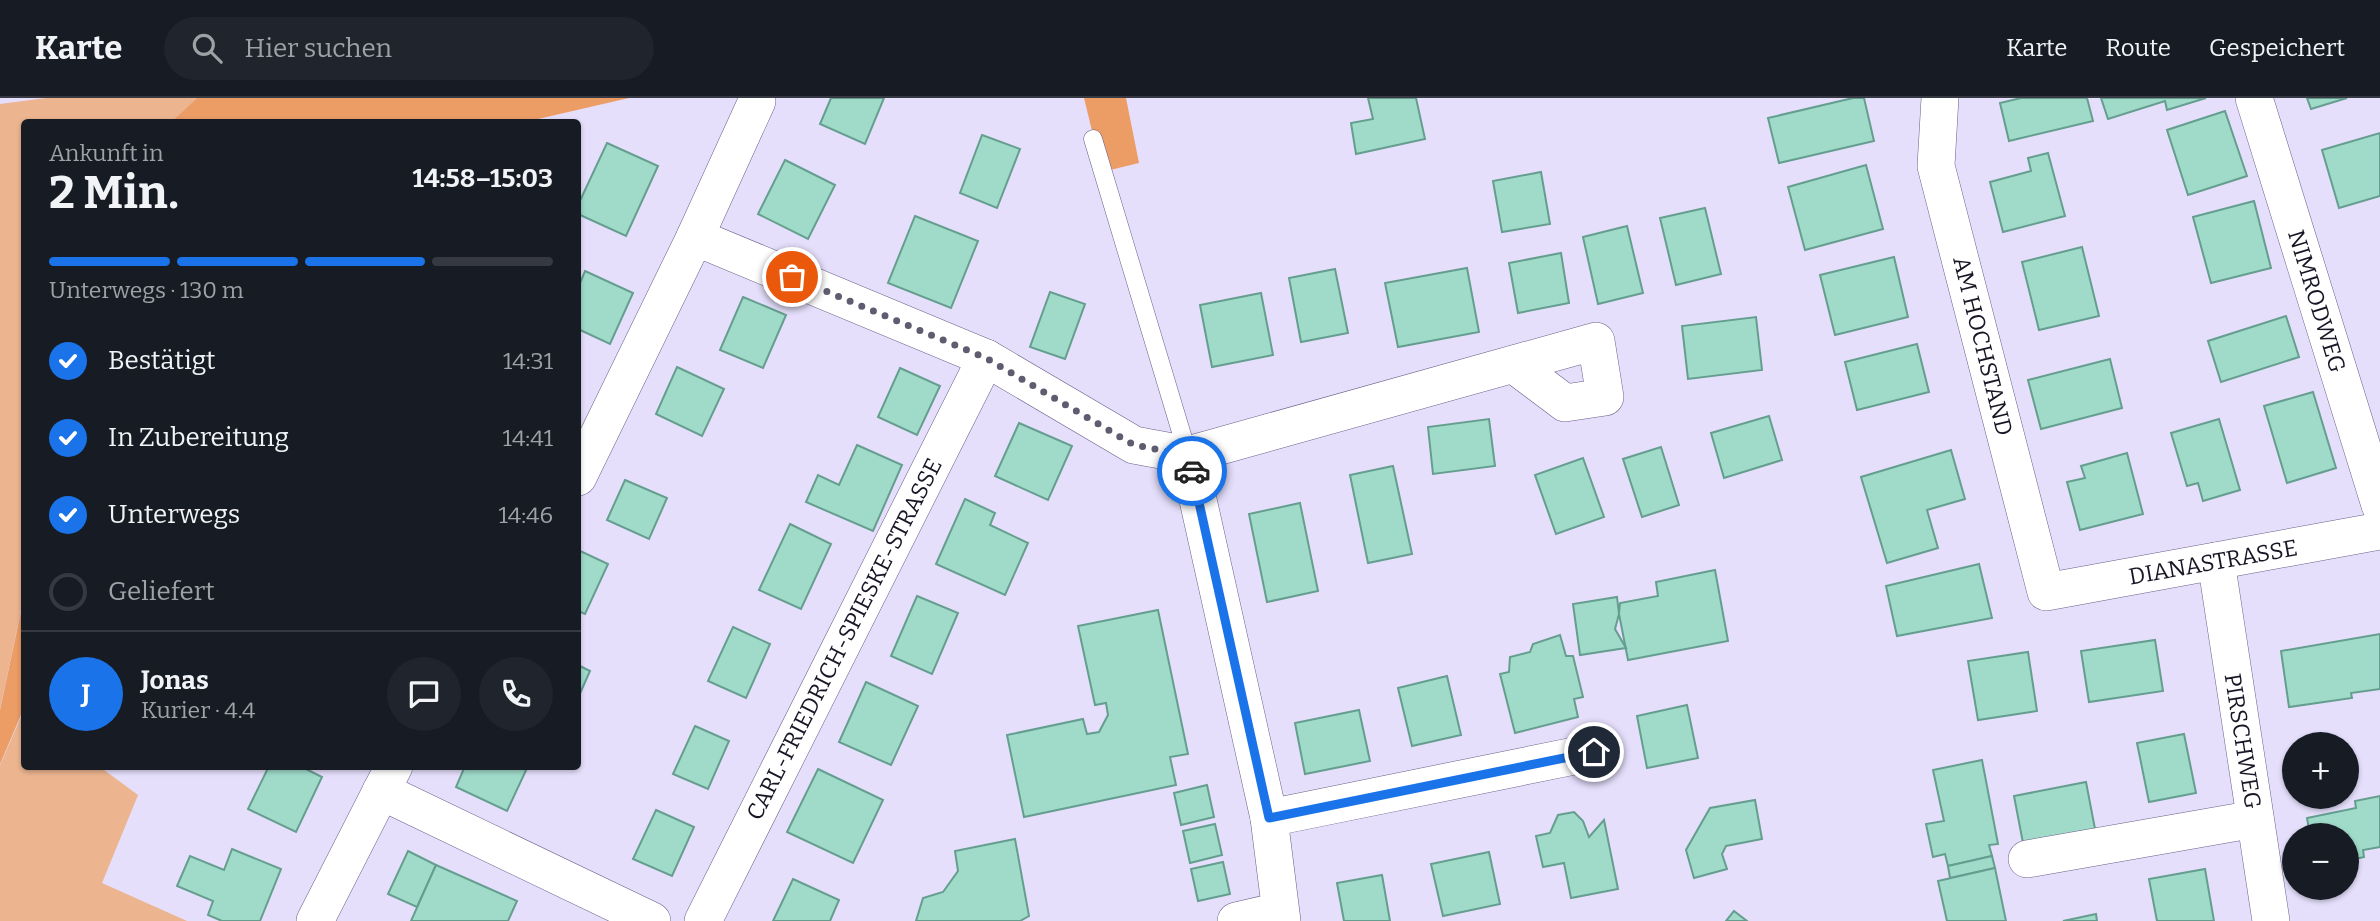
<!DOCTYPE html>
<html lang="de">
<head>
<meta charset="utf-8">
<style>
	:root { --surface:#171b24; --page:#20242c; --text:#f1f3f6; --muted:#9ea1a6; --line:#363941; --accent:#1a73e8 }
	body { margin:0; font-family:Bitter,serif; background:var(--page); color:var(--text); height:100vh; display:flex; flex-direction:column; font-size:26px; white-space:nowrap }
	* { box-sizing:border-box; margin:0 }
	p { font-size:23px; color:var(--muted) }
	.icon { flex:none; width:38px; height:38px; fill:none; stroke:currentColor; stroke-width:2; stroke-linecap:round; stroke-linejoin:round }
	.map { position:relative; flex:1; overflow:hidden }
	.details { position:absolute; left:21px; top:21px; width:560px; height:651px; display:flex; flex-direction:column; background:var(--surface); border-radius:7px; box-shadow:0 2px 5px #0004 }
	.details>* { flex:none }
	.tools { position:absolute; left:2282px; top:634px; display:grid; gap:14px }
	.tools a { display:grid; place-items:center; width:77px; height:77px; border-radius:50%; background:var(--surface); box-shadow:0 2px 5px #0004; font-size:35px }
	.pin { position:absolute; display:grid; place-items:center; width:60px; height:60px; color:#fff; margin:-30px; border:4px solid #fff; border-radius:50%; box-shadow:0 2px 7px #0007 }
	.courier { position:absolute; display:grid; place-items:center; width:70px; height:70px; margin:-35px; border:5px solid #1a73e8; border-radius:50%; background:#fff; color:#222; box-shadow:0 2px 9px #0007 }
	.headline em { font-style:normal; font-weight:700 }
	.headline div { display:flex; flex-direction:column-reverse }
	.headline { display:flex; align-items:center; justify-content:space-between; height:119px; padding:0 28px }
	h1 { font-size:46px; font-weight:700; line-height:52px }
	.bar { display:grid; grid-template-columns:repeat(4,1fr); gap:10px 7px; align-content:center; height:84px; padding:0 28px }
	.bar i { height:9px; border-radius:5px; background:var(--line) }
	.bar .active { background:var(--accent) }
	.bar p { grid-column:span 4 }
	.line { display:flex; align-items:center; gap:18px; padding:0 28px; border-top:2px solid var(--line) }
	.line div { flex:1 }
	.round { display:grid; place-items:center; flex:none; width:74px; height:74px; border-radius:37px; background:var(--page) }
	ol { padding:0 28px; list-style:none }
	li { display:flex; align-items:center; gap:21px; height:77px }
	li p { margin-inline-start:auto }
	li .icon { padding:7px; border-radius:50%; background:var(--accent); color:#fff; stroke-width:4 }
	li:last-child { color:var(--muted) }
	li i { width:38px; height:38px; border:4px solid var(--line); border-radius:50% }
	header { display:flex; align-items:center; gap:42px; box-sizing:border-box; height:98px; padding:0 35px; background:var(--surface); border-bottom:2px solid var(--line) }
	header strong { font-size:33px }
	nav { display:flex; gap:38px; margin-inline-start:auto; font-size:24px }
	.search { width:490px; height:63px; background:var(--page); display:flex; align-items:center; gap:18px; box-sizing:border-box; padding:0 24px; border-radius:38px; color:var(--muted); font-size:26px }
	.map>svg:first-child { display:block }
	.green { fill:#ecb48f }
	.forest { fill:#ec9d66 }
	.building { fill:#a0dbca; stroke:#659e8f; stroke-width:2 }
	.lines { fill:none; stroke-linecap:round; stroke-linejoin:round }
	.service-casing { stroke:#695f88; stroke-width:19 }
	.minor-casing { stroke:#695f88; stroke-width:38 }
	.service { stroke:#fff; stroke-width:18 }
	.minor { stroke:#fff; stroke-width:37 }
	.done { stroke:#605c70; stroke-width:7; stroke-dasharray:0 12.6 }
	.route { stroke:#1a73e8; stroke-width:9 }
	.labels { text-anchor:middle; dominant-baseline:central; stroke-width:5; stroke-linejoin:round; paint-order:stroke }
	.street-label { font-size:23px; fill:#191525; stroke:#fff }
</style>
</head>
<body>
<header>
<strong>Karte</strong>
<div class="search"><svg class="icon" aria-label="search" viewBox="0 0 24 24"><circle cx="10" cy="10" r="6"/><path d="M15 15l6 6"/></svg>Hier suchen</div>
<nav><a>Karte</a><a>Route</a><a>Gespeichert</a></nav>
</header>
<div class="map">
<svg width="2380" height="823" viewBox="0 0 2380 823">
	<rect width="100%" height="100%" fill="#e5dffc"/>
	<g class="green">
		<path d="M46 0H197L171 24H24V498L0 611V6Z"/>
		<path d="M24 612V668L100 669 138 697 102 785 187 823H0V667Z"/>
	</g>
	<g class="forest">
		<path d="M197 0H629L525 24H171Z"/>
		<path d="M1084 0H1126L1139 65 1102 74Z"/>
		<path d="M24 499V610L0 666V612Z"/>
	</g>
	<g class="building">
		<path d="M831 0H884L865 46 820 26Z"/>
		<path d="M1368 0H1416L1425 41 1356 56 1351 25 1373 21Z"/>
		<path d="M1853 0H1864L1874 43 1779 65 1768 20Z"/>
		<path d="M2021 0H2087L2093 23 2009 43 2000 5Z"/>
		<path d="M2101 0H2206L2167 12 2165 3 2108 21Z"/>
		<path d="M2307 0H2347L2311 11Z"/>
		<path d="M2225 13 2247 78 2188 97 2167 32Z"/>
		<path d="M2380 35V98L2339 110 2322 52Z"/>
		<path d="M982 37 1020 51 997 110 960 95Z"/>
		<path d="M607 45 658 68 626 138 578 116V107Z"/>
		<path d="M2048 55 2065 118 2003 134 1990 84 2031 73 2028 60Z"/>
		<path d="M785 62 835 87 808 141 758 116Z"/>
		<path d="M1866 67 1883 131 1805 152 1788 89Z"/>
		<path d="M1541 74 1550 126 1502 134 1493 83Z"/>
		<path d="M2254 103 2271 170 2211 185 2193 119Z"/>
		<path d="M1705 110 1721 176 1676 187 1660 120Z"/>
		<path d="M915 118 978 143 951 210 888 185Z"/>
		<path d="M1627 128 1643 195 1598 206 1583 139Z"/>
		<path d="M2082 149 2099 218 2039 232 2022 164Z"/>
		<path d="M1561 155 1569 205 1518 215 1509 165Z"/>
		<path d="M1894 159 1908 219 1835 237 1820 177Z"/>
		<path d="M1467 170 1479 234 1398 249 1385 185Z"/>
		<path d="M1335 171 1348 235 1301 244 1289 180Z"/>
		<path d="M585 173 633 195 610 246 578 231V190Z"/>
		<path d="M1050 194 1085 206 1065 261 1030 249Z"/>
		<path d="M1261 195 1273 257 1212 269 1200 207Z"/>
		<path d="M743 199 786 217 763 270 720 252Z"/>
		<path d="M2286 218 2299 259 2221 284 2208 243Z"/>
		<path d="M1756 219 1762 272 1688 281 1682 228Z"/>
		<path d="M1917 246 1929 294 1857 312 1845 264Z"/>
		<path d="M2110 261 2122 310 2041 331 2028 282Z"/>
		<path d="M677 269 724 291 702 338 656 316Z"/>
		<path d="M900 270 940 288 917 337 878 319Z"/>
		<path d="M2313 294 2336 370 2287 385 2264 308Z"/>
		<path d="M1769 318 1782 362 1724 380 1711 335Z"/>
		<path d="M1489 321 1495 368 1433 376 1428 329Z"/>
		<path d="M2219 321 2240 392 2203 403 2198 385 2187 388 2171 335Z"/>
		<path d="M1019 325 1072 348 1048 402 995 378Z"/>
		<path d="M857 347 902 367 873 433 806 404 818 377 839 387Z"/>
		<path d="M1661 349 1679 407 1642 419 1623 361Z"/>
		<path d="M1951 352 1965 401 1927 412 1938 450 1887 465 1861 379Z"/>
		<path d="M2127 355 2143 416 2080 432 2067 384 2085 380 2081 368Z"/>
		<path d="M1583 360 1604 419 1556 436 1535 377Z"/>
		<path d="M1393 368 1412 456 1368 465 1350 377Z"/>
		<path d="M625 382 667 400 649 441 607 422Z"/>
		<path d="M965 401 995 415 990 427 1028 445 1005 497 936 466Z"/>
		<path d="M1300 405 1318 493 1267 504 1249 416Z"/>
		<path d="M790 426 831 446 801 511 759 492Z"/>
		<path d="M578 452 608 466 585 516 578 513Z"/>
		<path d="M1979 466 1992 520 1897 538 1886 488Z"/>
		<path d="M1715 472 1728 543 1628 562 1619 516 1620 505 1658 498 1656 484Z"/>
		<path d="M917 498 958 515 932 576 891 558Z"/>
		<path d="M1617 499 1619 516 1615 531 1626 550 1580 557 1573 506Z"/>
		<path d="M1158 512 1188 656 1170 659 1176 687 1024 719 1007 637 1083 621 1087 636 1099 634 1108 617 1106 605 1095 607 1078 528Z"/>
		<path d="M733 529 770 546 746 600 708 583Z"/>
		<path d="M2380 536V591L2351 595 2352 600 2289 609 2281 553Z"/>
		<path d="M1560 537 1566 558H1573L1583 599 1574 601 1578 619 1515 635 1500 576 1509 574 1510 559 1530 554 1533 546Z"/>
		<path d="M2155 542 2163 593 2089 604 2081 553Z"/>
		<path d="M2028 554 2037 613 1978 622 1968 563Z"/>
		<path d="M578 567 590 573 578 600Z"/>
		<path d="M1447 578 1461 637 1412 648 1398 590Z"/>
		<path d="M866 584 918 608 891 667 839 644Z"/>
		<path d="M1687 607 1698 660 1647 670 1637 618Z"/>
		<path d="M1359 612 1370 663 1305 676 1295 625Z"/>
		<path d="M695 628 729 643 708 691 673 676Z"/>
		<path d="M2184 636 2196 695 2149 704 2137 645Z"/>
		<path d="M1982 662 1998 746 1989 747 1992 758 1948 768 1945 756 1933 759 1926 726 1944 723 1933 672Z"/>
		<path d="M269 668H300L322 679 296 734 248 711Z"/>
		<path d="M465 668H528L507 713 456 689Z"/>
		<path d="M818 671 883 702 853 765 787 734Z"/>
		<path d="M2086 684 2095 731 2023 745 2014 698Z"/>
		<path d="M1207 687 1214 719 1181 727 1174 695Z"/>
		<path d="M2380 698V749L2363 752 2364 759 2347 763V737H2310L2307 720 2356 710 2355 703Z"/>
		<path d="M1755 702 1762 741 1726 748 1722 756 1727 771 1694 780 1686 752 1710 710Z"/>
		<path d="M656 712 694 729 672 778 633 761Z"/>
		<path d="M1574 714 1583 723 1589 739 1604 722 1618 791 1571 800 1564 765 1543 769 1536 738 1550 735 1558 717Z"/>
		<path d="M1215 726 1222 757 1190 765 1183 733Z"/>
		<path d="M1015 741 1029 818 1020 823H916L923 800 943 794 958 773 955 753Z"/>
		<path d="M232 751 281 771 260 823H222L208 817 213 803 177 788 190 758 224 772Z"/>
		<path d="M408 753 436 767 417 809 388 796Z"/>
		<path d="M1489 754 1500 806 1443 818 1431 766Z"/>
		<path d="M1992 758 1995 770 1950 780 1948 768Z"/>
		<path d="M1223 764 1230 796 1198 803 1191 771Z"/>
		<path d="M436 767 517 803 508 823H411Z"/>
		<path d="M1995 770 2006 823H1947L1938 783Z"/>
		<path d="M2205 771 2214 823H2157L2149 781Z"/>
		<path d="M1382 777 1390 823H1344L1337 785Z"/>
		<path d="M793 781 839 802 830 823H773Z"/>
		<path d="M1734 813 1747 823H1726Z"/>
		<path d="M2096 816 2097 823H2063Z"/>
	</g>
	<g class="lines">
		<defs>
			<path id="service" d="M1093 41 1188 357"/>
			<g id="minor">
				<path d="M1940 0 1936 68 2046 494 2380 433"/>
				<path d="M2254 0 2380 407"/>
				<path d="M695 139 757 3"/>
				<path d="M578 379 695 139 986 260 1134 347 1188 357"/>
				<path d="M2216 463 2271 823"/>
				<path d="M381 693 652 823"/>
				<path d="M1269 720 1594 654"/>
				<path d="M2027 761 2255 721"/>
				<path d="M315 823 394 668"/>
				<path d="M703 823 986 260"/>
				<path d="M1236 823 1279 813"/>
				<path d="M1282 823 1269 720 1188 357 1596 243 1605 299 1565 305 1513 266"/>
			</g>
		</defs>
		<use href="#service" class="service-casing"/>
		<use href="#minor" class="minor-casing"/>
		<use href="#service" class="service"/>
		<use href="#minor" class="minor"/>
	</g>
	<g class="lines">
		<path class="done" d="M792 179 986 260 1134 347 1188 357 1192 373"/>
		<path class="route" d="M1192 373 1269 720 1594 654"/>
	</g>
	<g class="labels">
		<g class="street-label">
			<text transform="translate(2317 203) rotate(73)">NIMRODWEG</text>
			<text transform="translate(1983 248) rotate(76)">AM HOCHSTAND</text>
			<text transform="translate(2213 464) rotate(-10)">DIANASTRASSE</text>
			<text transform="translate(844 541) rotate(-63)">CARL-FRIEDRICH-SPIESKE-STRASSE</text>
			<text transform="translate(2243 643) rotate(81)">PIRSCHWEG</text>
		</g>
	</g>
</svg>
<div class="tools">
<a>+</a>
<a>−</a>
</div>
<div class="pin" style="left:792px;top:179px;background:#ea580c"><svg class="icon" aria-label="bag" viewBox="0 0 24 24"><path d="M5 8h14l-1 12H6zM9 8a3 3 0 0 1 6 0"/></svg></div>
<div class="pin" style="left:1594px;top:654px;background:#1f2937"><svg class="icon" aria-label="home" viewBox="0 0 24 24"><path d="M3 11l9-7 9 7M6 9v11h12V9"/></svg></div>
<div class="courier" style="left:1192px;top:373px"><svg class="icon" aria-label="car" viewBox="0 0 24 24"><path d="M5 17H2v-5l4-1 3-4h7l3 4 3 1v5h-3M9 17h6M6 11h13"/><circle cx="7" cy="17" r="2"/><circle cx="17" cy="17" r="2"/></svg></div>
<section class="details">
<div class="headline"><div><h1>2 Min.</h1><p>Ankunft in</p></div><em>14:58–15:03</em></div>
<div class="bar"><i class="active"></i><i class="active"></i><i class="active"></i><i></i><p>Unterwegs · 130 m</p></div>
<ol>
<li><svg class="icon" aria-label="check" viewBox="0 0 24 24"><path d="M5 12l5 5 9-10"/></svg>Bestätigt<p>14:31</p></li>
<li><svg class="icon" aria-label="check" viewBox="0 0 24 24"><path d="M5 12l5 5 9-10"/></svg>In Zubereitung<p>14:41</p></li>
<li><svg class="icon" aria-label="check" viewBox="0 0 24 24"><path d="M5 12l5 5 9-10"/></svg>Unterwegs<p>14:46</p></li>
<li><i></i>Geliefert</li>
</ol>
<div class="line" style="height:126px"><b class="round" style="background:var(--accent);color:#fff">J</b><div><b>Jonas</b><p>Kurier · 4.4</p></div><a class="round"><svg class="icon" aria-label="chat" viewBox="0 0 24 24"><path d="M4 5h16v11H9l-5 4z"/></svg></a><a class="round"><svg class="icon" aria-label="phone" viewBox="0 0 24 24"><path d="M5 4h4l2 5-3 2q2 4 5 5l2-3 5 2v4C11 20 4 13 5 4z"/></svg></a></div>
</section>
</div>
</body>
</html>
